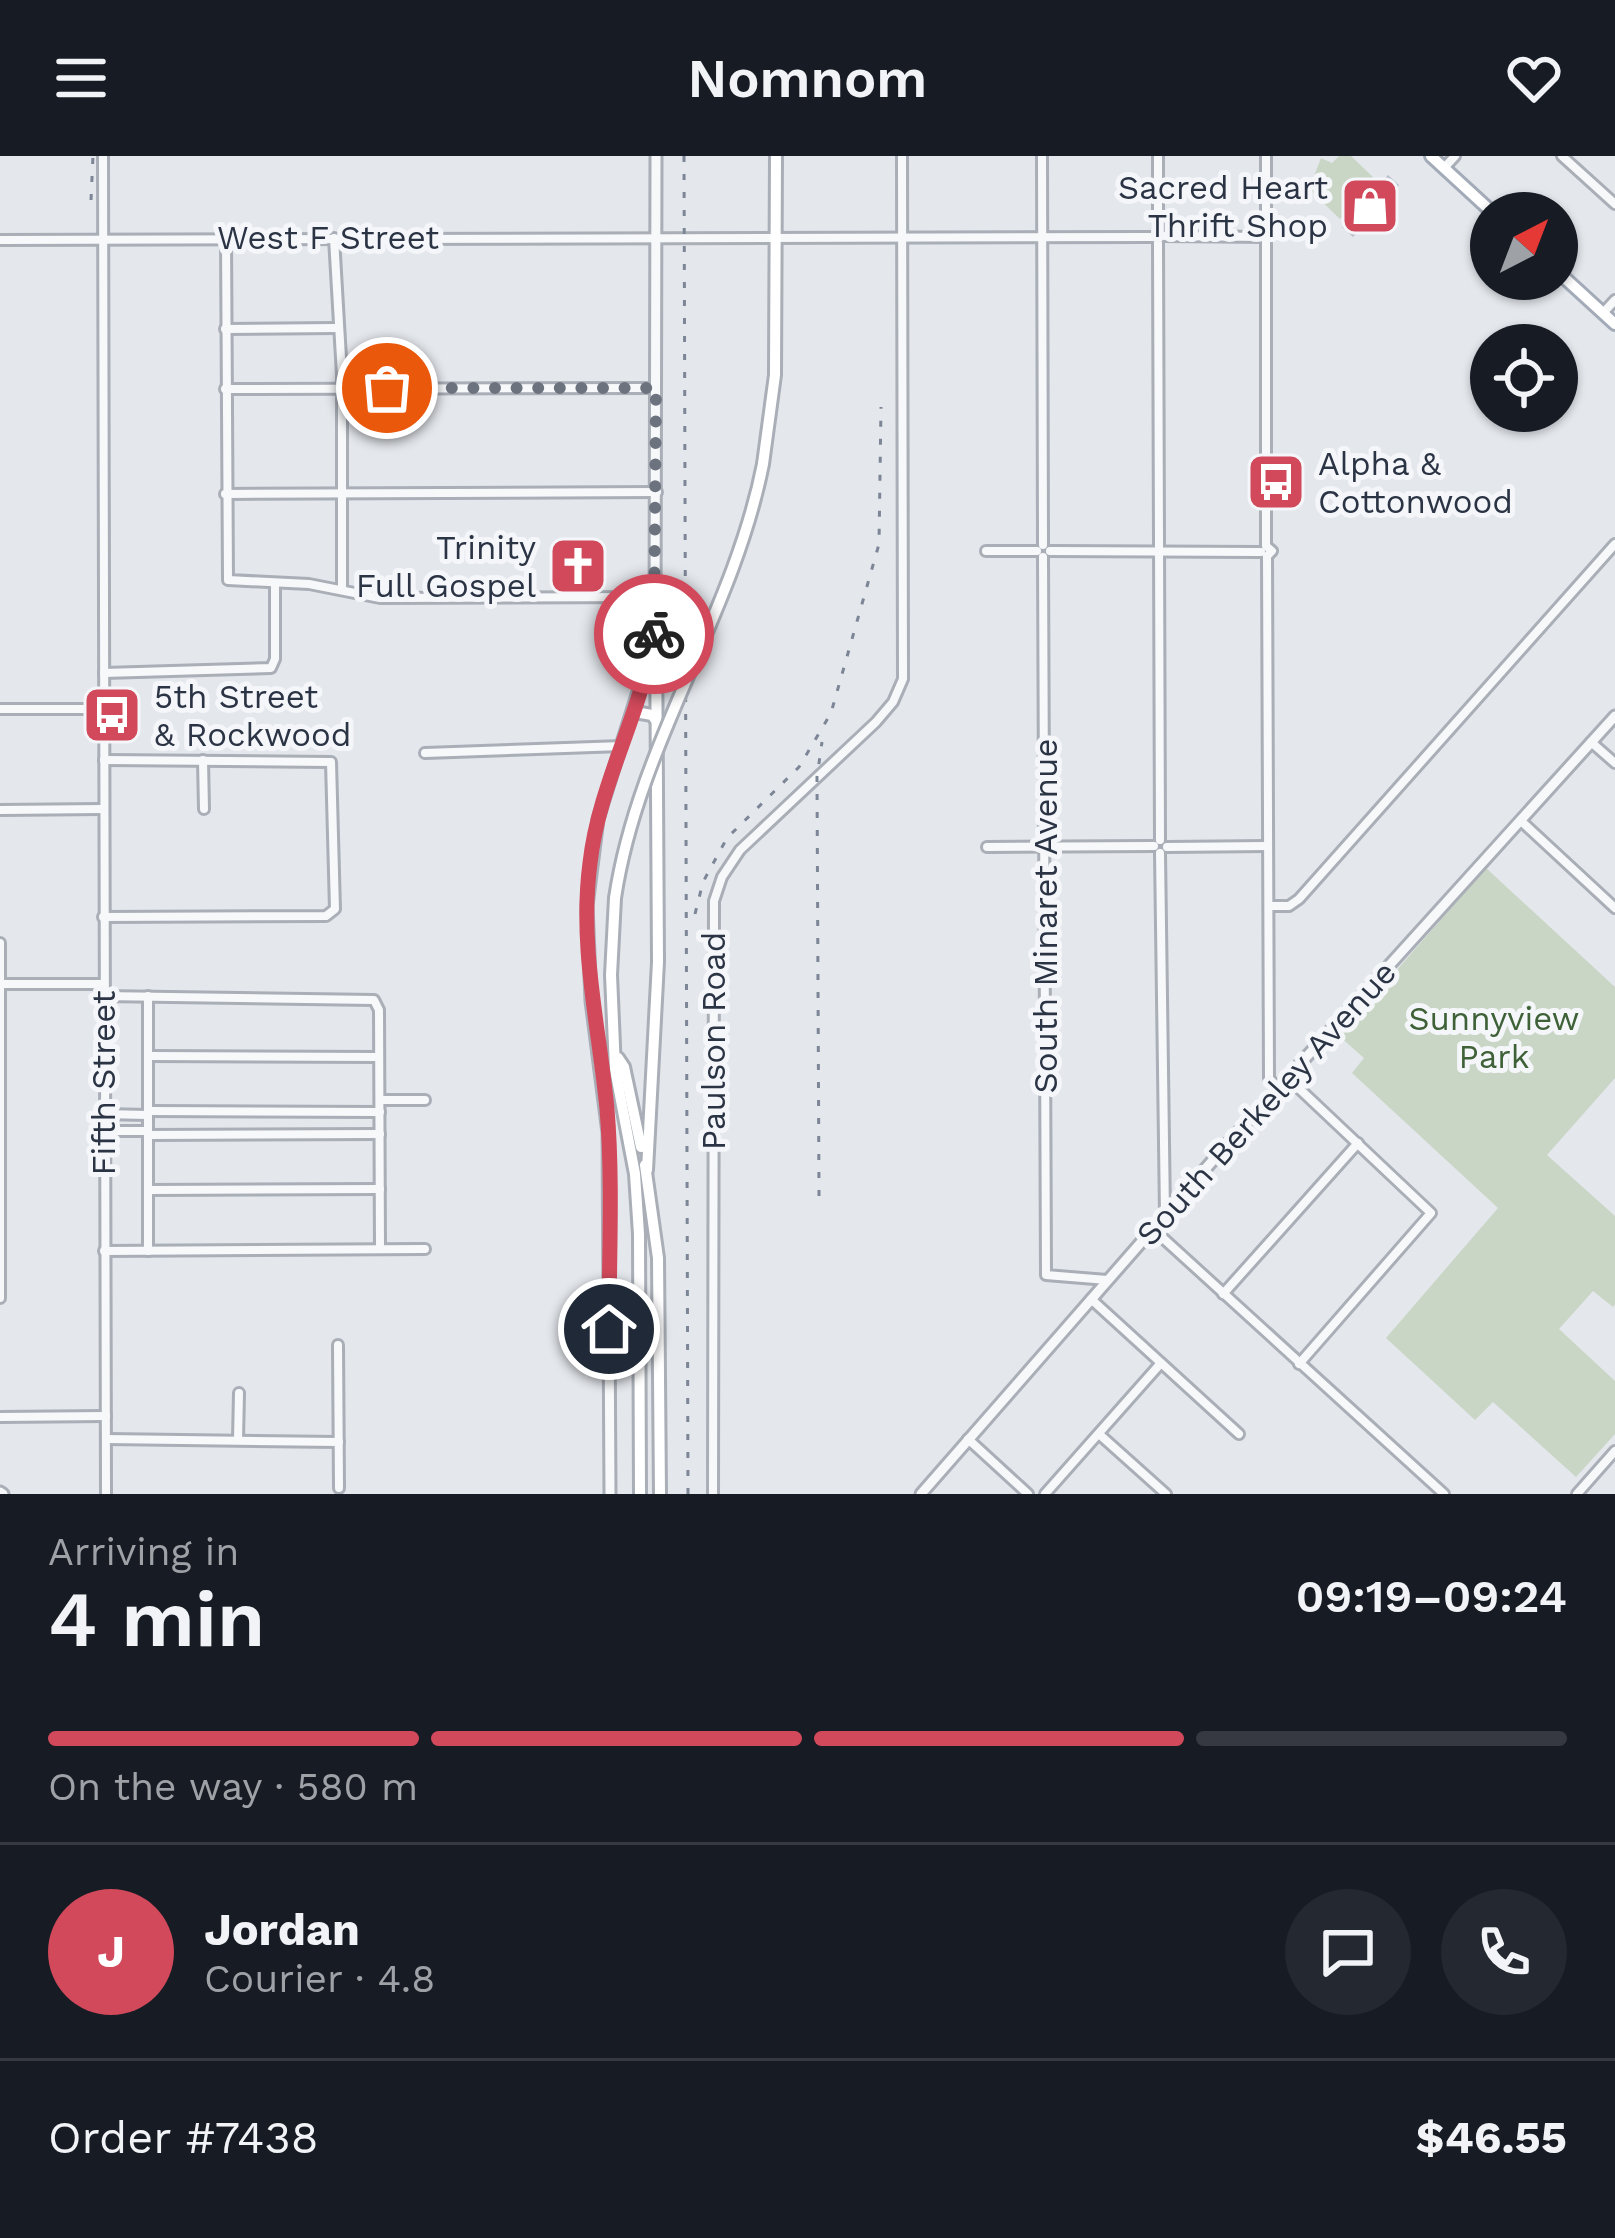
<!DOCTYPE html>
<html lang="en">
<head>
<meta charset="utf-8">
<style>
	:root { --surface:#171b24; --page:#242831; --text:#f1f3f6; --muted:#9ea1a6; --line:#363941; --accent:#d1495b }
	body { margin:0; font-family:"Work Sans",sans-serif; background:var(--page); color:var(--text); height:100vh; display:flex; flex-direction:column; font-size:45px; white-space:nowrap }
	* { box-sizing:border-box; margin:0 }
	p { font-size:39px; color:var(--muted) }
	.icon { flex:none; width:66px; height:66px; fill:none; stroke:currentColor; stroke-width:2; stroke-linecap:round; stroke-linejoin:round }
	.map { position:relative; height:1338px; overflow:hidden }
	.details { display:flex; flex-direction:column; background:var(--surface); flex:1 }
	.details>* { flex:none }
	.needle { width:78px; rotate:42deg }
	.tools { position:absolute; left:1470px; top:36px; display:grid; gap:24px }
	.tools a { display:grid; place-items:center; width:108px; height:108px; border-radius:50%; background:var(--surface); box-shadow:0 3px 9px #0004; font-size:60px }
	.pin { position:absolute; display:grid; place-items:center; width:102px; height:102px; color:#fff; margin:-51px; border:6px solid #fff; border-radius:50%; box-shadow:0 3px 12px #0007 }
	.courier { position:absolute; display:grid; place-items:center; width:120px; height:120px; margin:-60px; border:9px solid #d1495b; border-radius:50%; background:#fff; color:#222; box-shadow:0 3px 15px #0007 }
	.overview em { font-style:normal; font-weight:600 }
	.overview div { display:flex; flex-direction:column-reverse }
	.overview { display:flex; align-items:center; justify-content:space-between; height:204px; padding:0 48px }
	h1 { font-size:78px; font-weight:600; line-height:90px }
	.bar { display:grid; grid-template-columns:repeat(4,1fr); gap:18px 12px; align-content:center; height:144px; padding:0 48px }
	.bar i { height:15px; border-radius:9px; background:var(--line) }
	.bar .current { background:var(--accent) }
	.bar p { grid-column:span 4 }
	.line { display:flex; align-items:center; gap:30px; padding:0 48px; border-top:3px solid var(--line) }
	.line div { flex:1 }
	.round { display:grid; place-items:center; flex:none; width:126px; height:126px; border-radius:63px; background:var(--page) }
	header { display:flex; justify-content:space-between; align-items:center; height:156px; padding:0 48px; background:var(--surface); font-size:54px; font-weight:600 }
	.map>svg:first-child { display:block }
	.green { fill:#c9d6c5 }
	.building { fill:#bbc0ca }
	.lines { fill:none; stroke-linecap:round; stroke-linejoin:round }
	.minor-casing { stroke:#a9aeb7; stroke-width:14 }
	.tertiary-casing { stroke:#a9aeb7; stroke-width:15 }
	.secondary-casing { stroke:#a9aeb7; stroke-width:16 }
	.primary-casing { stroke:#a3abb8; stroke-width:16 }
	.minor { stroke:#f7f8fa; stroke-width:8 }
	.tertiary { stroke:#f7f8fa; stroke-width:9 }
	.secondary { stroke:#fff; stroke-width:10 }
	.primary { stroke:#fff; stroke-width:10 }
	.rail { stroke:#7d8696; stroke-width:3; stroke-dasharray:6 12; stroke-linecap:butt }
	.secondary-bridge-casing { stroke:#a9aeb7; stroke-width:16; stroke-linecap:butt }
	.secondary-bridge { stroke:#fff; stroke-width:10 }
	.done { stroke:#6c737f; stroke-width:12; stroke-dasharray:0 21.6 }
	.route { stroke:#d1495b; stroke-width:15 }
	.labels { text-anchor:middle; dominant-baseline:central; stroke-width:10; stroke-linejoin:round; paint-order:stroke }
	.poi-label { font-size:33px; fill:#2b3445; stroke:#f4f6f9; text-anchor:end }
	.street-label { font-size:33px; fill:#2b3445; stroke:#f4f6f9 }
	.park-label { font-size:33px; fill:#3f6138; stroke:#f4f6f9 }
</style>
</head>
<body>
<header><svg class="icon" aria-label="menu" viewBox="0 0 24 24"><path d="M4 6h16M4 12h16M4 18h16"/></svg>Nomnom<svg class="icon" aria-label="heart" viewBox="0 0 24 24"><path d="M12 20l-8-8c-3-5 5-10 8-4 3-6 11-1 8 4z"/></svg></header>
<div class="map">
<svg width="1615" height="1338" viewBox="0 0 1615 1338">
	<rect width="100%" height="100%" fill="#e4e7ec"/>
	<g class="green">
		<path d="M1339 0H1351L1375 23 1340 63 1309 33 1321 2 1332 7Z"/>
		<path d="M1486 712 1615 831V922L1547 999 1615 1060V1148L1613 1151 1593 1135 1559 1173 1615 1225V1278L1576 1321 1493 1246 1475 1264 1386 1182 1498 1052 1352 917 1364 902 1339 880Z"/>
	</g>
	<path class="building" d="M1388 19 1399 29 1353 81 1342 71Z"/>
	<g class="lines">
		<defs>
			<g id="minor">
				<path d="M103 0 106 1338"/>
				<path d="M1042 0 1043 389"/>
				<path d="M1266 0V390L1272 395 1267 400 1269 922 1277 934"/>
				<path d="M1562 0 1615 48"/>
				<path d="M1444 12 1455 0"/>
				<path d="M1158 74V0"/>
				<path d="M1165 80 1266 81"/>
				<path d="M226 82 228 424 309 428 380 442 655 441"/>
				<path d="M334 82 342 219V434"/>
				<path d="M0 84 1152 81"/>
				<path d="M1158 87 1160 684"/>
				<path d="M1603 157 1615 144"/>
				<path d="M225 173 337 172"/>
				<path d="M225 233 656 232"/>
				<path d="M225 338 657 336"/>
				<path d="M986 395H1037"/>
				<path d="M1050 395 1261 396"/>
				<path d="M1043 401 1046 1119 1107 1124"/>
				<path d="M104 517 271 512 275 503V427"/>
				<path d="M0 553H103"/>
				<path d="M1591 586 1615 607"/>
				<path d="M425 597 622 590"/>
				<path d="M203 604 204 653"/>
				<path d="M0 654 103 653"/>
				<path d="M1521 665 1615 752"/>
				<path d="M987 691 1154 690"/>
				<path d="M1167 691 1268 690"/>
				<path d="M1160 697 1165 1058"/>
				<path d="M1269 750H1289L1299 743 1615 388"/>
				<path d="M103 761 326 760 335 753 331 606 104 604"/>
				<path d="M0 787V1142"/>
				<path d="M0 828H102"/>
				<path d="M102 840 374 844 379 854 380 1093"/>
				<path d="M149 900 379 901"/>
				<path d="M1288 922 1431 1057 1299 1208"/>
				<path d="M380 944H425"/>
				<path d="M149 955 380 956"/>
				<path d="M103 958 148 959"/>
				<path d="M103 975H148"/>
				<path d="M148 979 380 978"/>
				<path d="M148 1034 380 1033"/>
				<path d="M1153 1073 1444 1338"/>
				<path d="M104 1095 425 1093"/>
				<path d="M148 1095V840"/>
				<path d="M1223 1138 1358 987"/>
				<path d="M1091 1143 1239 1278"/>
				<path d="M338 1189 339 1332"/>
				<path d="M0 1261 106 1260"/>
				<path d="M1099 1278 1166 1338"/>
				<path d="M106 1283 339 1286"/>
				<path d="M968 1283 1028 1338"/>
				<path d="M238 1284 239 1237"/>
				<path d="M713 1338 714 745 722 721 740 694 876 566 893 546 903 523 902 0"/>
				<path d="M1045 1338 1161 1207"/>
				<path d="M1577 1338 1615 1295"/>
			</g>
			<g id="tertiary">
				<path d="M655 475 656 0"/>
				<path d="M0 1336 3 1338"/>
				<path d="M610 1338 608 977 591 845 587 750 598 663 652 491"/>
				<path d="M921 1338 1214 1003 1615 560"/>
			</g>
			<g id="secondary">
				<path d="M763 308 775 219 776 0"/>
				<path d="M635 556 652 559 658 567"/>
				<path d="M615 742 611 819 615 913 635 1018 639 1078 640 1338"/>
				<path d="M618 902 624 911 641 991"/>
				<path d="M645 1009 658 1102 660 1338"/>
				<path d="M647 1014 658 806 656 468"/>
				<path d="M610 1207 639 1206"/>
			</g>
			<g id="primary">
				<path d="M1431 0 1493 57"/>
				<path d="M1557 115 1615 168"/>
			</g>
		</defs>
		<use href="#minor" class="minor-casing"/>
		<use href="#tertiary" class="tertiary-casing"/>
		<use href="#secondary" class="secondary-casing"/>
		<use href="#primary" class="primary-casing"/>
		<use href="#minor" class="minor"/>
		<use href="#tertiary" class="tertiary"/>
		<use href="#secondary" class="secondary"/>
		<use href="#primary" class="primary"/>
		<g class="rail">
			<path d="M684 0 688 1338"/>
			<path d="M91 44 93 0"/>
			<path d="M695 758 703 726 727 682 799 611 831 557 879 388 881 251"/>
			<path d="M819 1040 817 621 822 586"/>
		</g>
		<defs>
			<path id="secondary-bridge" d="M615 742C638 588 733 460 763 308"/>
		</defs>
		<use href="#secondary-bridge" class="secondary-bridge-casing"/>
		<use href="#secondary-bridge" class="secondary-bridge"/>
	</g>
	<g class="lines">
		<path class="done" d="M387 232H656L654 478"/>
		<path class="route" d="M609 1173C609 1100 613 1025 607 953 599 870 579 791 590 707 599 627 642 557 654 478"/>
	</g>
	<defs>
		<symbol id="shop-square" viewBox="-11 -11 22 22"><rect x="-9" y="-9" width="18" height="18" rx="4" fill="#d1495b" stroke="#f4f6f9"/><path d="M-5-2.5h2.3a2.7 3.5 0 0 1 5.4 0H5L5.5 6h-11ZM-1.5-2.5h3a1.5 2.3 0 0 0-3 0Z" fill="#fff"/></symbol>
		<symbol id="bus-square" viewBox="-11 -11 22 22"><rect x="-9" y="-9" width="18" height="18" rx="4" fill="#d1495b" stroke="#f4f6f9"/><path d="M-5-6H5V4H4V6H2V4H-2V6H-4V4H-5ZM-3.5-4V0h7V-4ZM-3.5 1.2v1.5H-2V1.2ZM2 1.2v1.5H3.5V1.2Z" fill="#fff"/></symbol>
		<symbol id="church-square" viewBox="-11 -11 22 22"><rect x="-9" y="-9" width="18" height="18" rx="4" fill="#d1495b" stroke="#f4f6f9"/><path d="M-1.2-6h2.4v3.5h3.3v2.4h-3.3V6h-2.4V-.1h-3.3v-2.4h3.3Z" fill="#fff"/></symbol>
	</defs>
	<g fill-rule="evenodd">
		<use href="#shop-square" x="1337" y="17" width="66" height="66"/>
		<use href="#bus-square" x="1243" y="293" width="66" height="66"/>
		<use href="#church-square" x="545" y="377" width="66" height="66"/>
		<use href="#bus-square" x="79" y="526" width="66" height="66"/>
	</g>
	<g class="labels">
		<g class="poi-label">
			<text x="1328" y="31">Sacred Heart<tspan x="1328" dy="38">Thrift Shop</tspan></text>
			<text x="1318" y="307" text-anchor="start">Alpha &amp;<tspan x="1318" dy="38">Cottonwood</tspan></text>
			<text x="536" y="391">Trinity<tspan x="536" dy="38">Full Gospel</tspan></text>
			<text x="154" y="540" text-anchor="start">5th Street<tspan x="154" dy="38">&amp; Rockwood</tspan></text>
		</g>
		<g class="street-label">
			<text x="328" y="81">West F Street</text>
			<text transform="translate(1045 760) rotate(-90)">South Minaret Avenue</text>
			<text transform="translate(713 885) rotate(-90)">Paulson Road</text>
			<text transform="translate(103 927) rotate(-90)">Fifth Street</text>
			<text transform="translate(1266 947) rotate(-48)">South Berkeley Avenue</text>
		</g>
		<g class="park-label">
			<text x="1494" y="862">Sunnyview<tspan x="1494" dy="38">Park</tspan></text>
		</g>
	</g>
</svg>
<div class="tools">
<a><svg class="needle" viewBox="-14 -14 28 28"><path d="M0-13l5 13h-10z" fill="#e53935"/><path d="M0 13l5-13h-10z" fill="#9ea1a6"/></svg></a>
<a><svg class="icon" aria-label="locate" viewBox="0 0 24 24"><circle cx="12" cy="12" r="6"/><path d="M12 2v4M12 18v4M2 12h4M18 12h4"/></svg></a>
</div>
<div class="pin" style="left:387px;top:232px;background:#ea580c"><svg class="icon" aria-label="bag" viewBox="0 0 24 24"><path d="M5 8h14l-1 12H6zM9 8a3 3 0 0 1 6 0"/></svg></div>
<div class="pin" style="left:609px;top:1173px;background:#1f2937"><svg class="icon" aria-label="home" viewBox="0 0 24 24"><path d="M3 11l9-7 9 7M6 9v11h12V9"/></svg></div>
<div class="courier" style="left:654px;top:478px"><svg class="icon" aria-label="bike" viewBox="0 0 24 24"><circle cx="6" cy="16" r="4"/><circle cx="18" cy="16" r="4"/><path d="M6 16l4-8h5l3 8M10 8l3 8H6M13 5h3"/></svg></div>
</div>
<section class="details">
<div class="overview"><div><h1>4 min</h1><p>Arriving in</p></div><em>09:19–09:24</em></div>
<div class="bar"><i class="current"></i><i class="current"></i><i class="current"></i><i></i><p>On the way · 580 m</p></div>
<div class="line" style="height:216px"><b class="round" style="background:var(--accent);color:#fff">J</b><div><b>Jordan</b><p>Courier · 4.8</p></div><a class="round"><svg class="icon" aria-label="chat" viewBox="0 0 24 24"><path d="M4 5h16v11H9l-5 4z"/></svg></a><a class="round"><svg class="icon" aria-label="phone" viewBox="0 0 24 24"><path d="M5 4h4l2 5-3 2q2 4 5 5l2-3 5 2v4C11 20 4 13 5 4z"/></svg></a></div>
<div class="line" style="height:156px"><div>Order #7438</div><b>$46.55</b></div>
</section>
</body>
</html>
